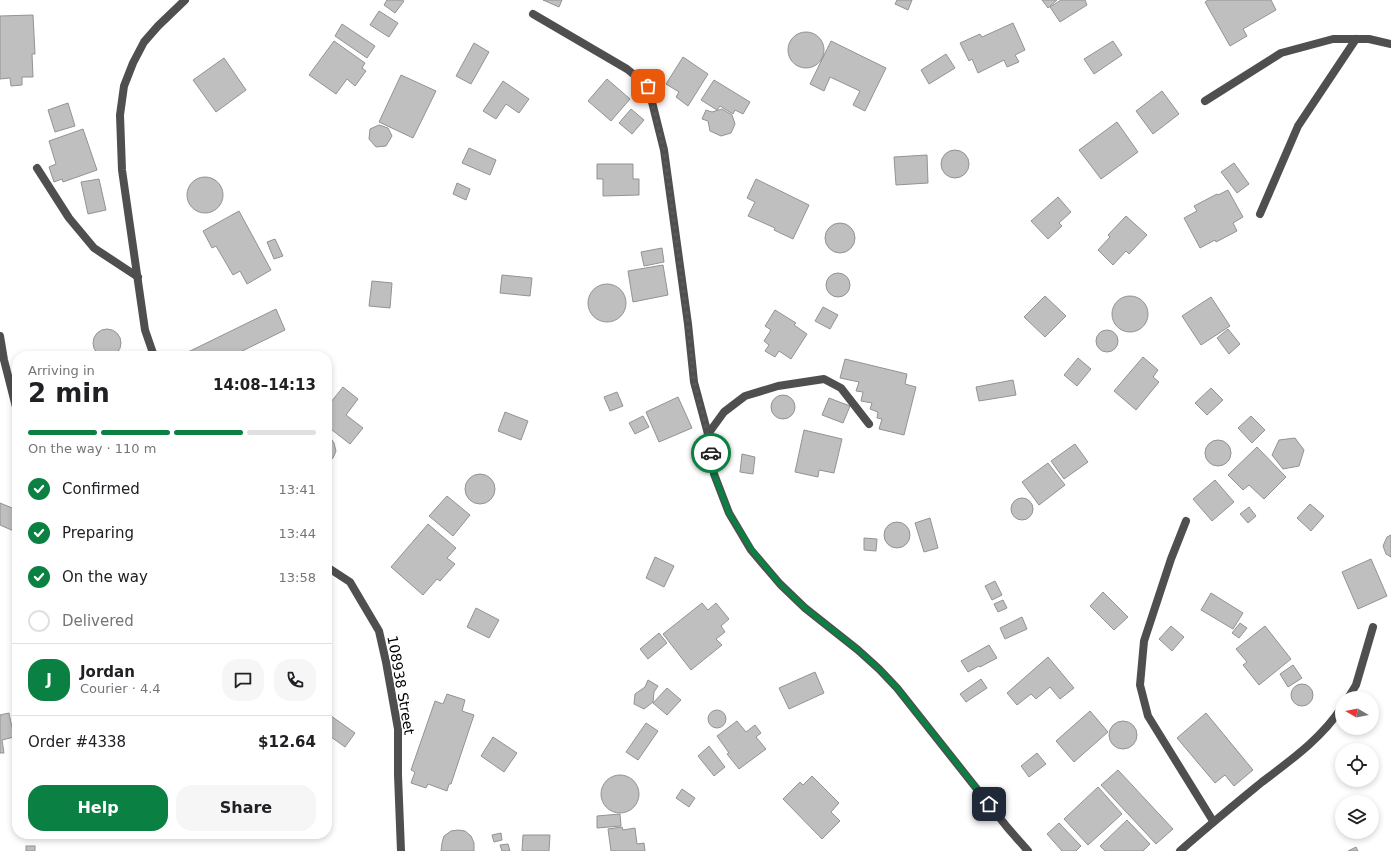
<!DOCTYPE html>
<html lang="en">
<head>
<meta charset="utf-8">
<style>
	:root { --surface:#fff; --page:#f6f6f6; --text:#202124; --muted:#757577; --line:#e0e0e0; --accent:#0b8043 }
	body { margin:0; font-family:"DejaVu Sans",sans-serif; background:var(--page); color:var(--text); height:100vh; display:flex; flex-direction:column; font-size:15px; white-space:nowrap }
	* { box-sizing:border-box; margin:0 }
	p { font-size:13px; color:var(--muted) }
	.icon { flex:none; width:22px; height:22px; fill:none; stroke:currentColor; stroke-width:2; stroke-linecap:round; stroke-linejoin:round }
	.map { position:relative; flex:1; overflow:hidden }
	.drawer { position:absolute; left:12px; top:351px; width:320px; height:488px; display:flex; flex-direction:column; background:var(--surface); border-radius:16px; box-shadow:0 2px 6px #0003 }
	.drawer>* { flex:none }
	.needle { width:26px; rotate:279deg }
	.buttons { position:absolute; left:1335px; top:691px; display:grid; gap:8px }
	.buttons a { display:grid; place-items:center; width:44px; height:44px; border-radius:50%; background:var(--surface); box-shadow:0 2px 6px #0003; font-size:20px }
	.pin { position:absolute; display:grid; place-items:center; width:34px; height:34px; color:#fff; margin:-17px; border-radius:8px; box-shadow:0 2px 6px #0006 }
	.courier { position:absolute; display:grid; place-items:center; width:40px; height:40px; margin:-20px; border:3px solid #0b8043; border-radius:50%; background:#fff; color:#222; box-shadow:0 1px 5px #0007 }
	.headline em { font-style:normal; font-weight:700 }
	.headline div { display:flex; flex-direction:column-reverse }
	.headline { display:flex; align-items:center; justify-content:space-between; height:68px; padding:0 16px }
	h1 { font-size:26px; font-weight:700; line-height:30px }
	.bar { display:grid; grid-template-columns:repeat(4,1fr); gap:6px 4px; align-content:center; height:48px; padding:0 16px }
	.bar i { height:5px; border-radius:3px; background:var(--line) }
	.bar .on { background:var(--accent) }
	.bar p { grid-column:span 4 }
	.line { display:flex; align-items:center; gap:10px; padding:0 16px; border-top:1px solid var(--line) }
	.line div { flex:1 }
	.round { display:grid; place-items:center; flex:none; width:42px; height:42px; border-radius:16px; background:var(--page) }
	ol { padding:0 16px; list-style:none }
	li { display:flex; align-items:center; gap:12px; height:44px }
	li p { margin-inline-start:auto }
	li .icon { padding:4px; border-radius:50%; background:var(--accent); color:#fff; stroke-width:4 }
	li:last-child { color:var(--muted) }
	li i { width:22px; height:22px; border:2px solid var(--line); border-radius:50% }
	.primary-button { display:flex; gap:8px; margin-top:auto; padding:8px 16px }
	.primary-button a { flex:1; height:46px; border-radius:16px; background:var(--accent); color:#fff; font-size:16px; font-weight:700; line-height:46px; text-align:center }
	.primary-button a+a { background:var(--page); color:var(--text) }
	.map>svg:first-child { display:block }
	.building { fill:#bfbfbf; stroke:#939393 }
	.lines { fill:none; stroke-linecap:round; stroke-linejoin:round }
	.street { stroke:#4f4f4f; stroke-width:8 }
	.done { stroke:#595959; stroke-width:4; stroke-dasharray:0 7.2 }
	.route { stroke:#0b8043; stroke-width:5 }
	.labels { text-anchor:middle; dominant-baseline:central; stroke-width:3; stroke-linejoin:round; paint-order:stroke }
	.street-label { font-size:14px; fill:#000; stroke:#fff }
</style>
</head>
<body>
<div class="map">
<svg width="1391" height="851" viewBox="0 0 1391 851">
	<rect width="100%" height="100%" fill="#fff"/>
	<g class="building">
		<path d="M387 0H402L404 1 395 13 384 5Z"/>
		<path d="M543 0H562L559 7Z"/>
		<path d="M897 0H912L908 10 895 4Z"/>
		<path d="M1042 0H1057L1048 8Z"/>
		<path d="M1061 0H1085L1087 5 1060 22 1050 7Z"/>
		<path d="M1208 0H1271L1276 10 1243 29 1247 36 1230 46 1205 2Z"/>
		<path d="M379 11 398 23 389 37 370 25Z"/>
		<path d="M33 15 35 54H32L33 77H22V85L11 86 10 78 0 79V16Z"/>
		<path d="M1013 23 1025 50 1015 55 1019 62 1007 67 1004 60 978 73 972 59 969 61 960 43 980 34 982 37Z"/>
		<path d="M342 24 375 46 367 58 335 36Z"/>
		<circle cx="806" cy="50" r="18"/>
		<path d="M334 41 365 63 362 68 366 71 355 86 347 79 336 94 309 75Z"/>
		<path d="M831 41 886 68 865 111 853 105 860 91 830 77 824 91 810 84Z"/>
		<path d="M1113 41 1122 55 1094 74 1084 59Z"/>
		<path d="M474 43 489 52 471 84 456 76Z"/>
		<path d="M946 54 955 68 929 84 921 70Z"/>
		<path d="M683 57 708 74 688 106 676 97 679 92 666 84Z"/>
		<path d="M224 58 246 90 216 112 193 80Z"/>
		<path d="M401 75 436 91 413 138 379 122Z"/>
		<path d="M607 79 630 99 611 121 588 101Z"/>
		<path d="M714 80 750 102 743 114 735 110 733 114 720 106 717 110 701 100Z"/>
		<path d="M503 81 529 99 519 113 506 104 496 119 483 111Z"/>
		<path d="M1162 91 1179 114 1153 134 1136 111Z"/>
		<path d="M68 103 75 126 55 132 48 110Z"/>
		<path d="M631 109 644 120 632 134 619 123Z"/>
		<path d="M722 109 732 115 735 124 731 133 721 136 710 131 708 121 702 119 706 110 712 112Z"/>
		<path d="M1117 122 1138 152 1101 179 1079 150Z"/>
		<path d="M379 125 388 128 392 136 386 146 376 147 369 139 370 129Z"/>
		<path d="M83 129 97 170 63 182 62 179 54 182 49 167 56 164 49 141Z"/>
		<path d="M469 148 496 160 490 175 462 163Z"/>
		<circle cx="955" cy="164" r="14"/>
		<path d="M927 155 928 183 896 185 894 157Z"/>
		<path d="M1234 163 1249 184 1237 193 1221 172Z"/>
		<path d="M597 164H633V179H639V195L603 196V179H597Z"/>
		<circle cx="205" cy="195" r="18"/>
		<path d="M99 179 106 210 88 214 81 182Z"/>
		<path d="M756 179 809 205 793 239 774 230 775 228 748 216 755 202 747 198Z"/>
		<path d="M457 183 470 189 466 200 453 194Z"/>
		<path d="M1228 190 1243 217 1233 223 1237 231 1216 242 1215 240 1200 248 1184 218 1197 211 1194 206 1217 194 1218 195Z"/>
		<path d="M1058 197 1071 212 1059 223 1062 226 1048 239 1031 221Z"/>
		<path d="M239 211 271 270 247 284 240 271 233 275 216 246 212 248 203 231Z"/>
		<path d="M1126 216 1147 235 1129 254 1126 251 1113 265 1098 250 1110 237 1108 235Z"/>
		<circle cx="840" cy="238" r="15"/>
		<path d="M275 239 283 256 274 259 267 242Z"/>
		<path d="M662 248 664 262 644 266 641 252Z"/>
		<path d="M663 265 668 295 633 302 628 271Z"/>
		<circle cx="838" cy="285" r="12"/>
		<path d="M502 275 532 278 530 296 500 293Z"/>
		<path d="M372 281 392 283 390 308 369 306Z"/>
		<circle cx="607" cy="303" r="19"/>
		<circle cx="1130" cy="314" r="18"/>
		<path d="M1045 296 1066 316 1045 337 1024 317Z"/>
		<path d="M1211 297 1230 326 1201 345 1182 316Z"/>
		<path d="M823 307 838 315 830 329 815 321Z"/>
		<path d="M276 309 285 330 232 356H185L184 354Z"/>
		<path d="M775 310 796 323 794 325 807 334 791 359 779 351 775 357 765 351 769 345 764 341 771 330 765 326Z"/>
		<circle cx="107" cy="343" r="14"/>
		<path d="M1228 329 1240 344 1229 354 1217 338Z"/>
		<circle cx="1107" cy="341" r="11"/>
		<path d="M1143 357 1158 370 1153 377 1159 382 1136 410 1114 391Z"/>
		<path d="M1078 358 1091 369 1077 386 1064 375Z"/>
		<path d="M845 359 907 374 905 384 916 387 904 435 879 429 882 419 877 418 878 412 870 409 872 403 861 401 863 392 856 391 859 382 840 378Z"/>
		<path d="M1013 380 1016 395 979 401 976 387Z"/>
		<path d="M343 387 358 399 346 415 363 428 350 444 327 426V407Z"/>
		<path d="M1211 388 1223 400 1207 415 1195 403Z"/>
		<path d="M617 392 623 406 610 411 604 397Z"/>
		<circle cx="783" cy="407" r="12"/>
		<path d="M678 397 692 428 659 442 646 412Z"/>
		<path d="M829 398 850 406 843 423 822 415Z"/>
		<path d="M505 412 528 421 521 440 498 431Z"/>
		<path d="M643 416 649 427 635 434 629 423Z"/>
		<path d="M1251 416 1265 430 1252 443 1238 428Z"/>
		<path d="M804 430 842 439 834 473 819 470 818 477 795 472Z"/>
		<path d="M327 436 330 437 334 443 336 451 333 458 327 462Z"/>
		<path d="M1295 438 1304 450 1299 466 1283 469 1272 455 1279 440Z"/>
		<circle cx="1218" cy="453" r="13"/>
		<path d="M1075 444 1088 462 1064 479 1051 461Z"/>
		<path d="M1257 447 1286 477 1264 499 1249 485 1243 490 1228 475Z"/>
		<path d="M742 454 755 457 753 474 740 472Z"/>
		<path d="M1048 463 1065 485 1039 505 1022 482Z"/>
		<circle cx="480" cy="489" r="15"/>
		<path d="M1215 480 1234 502 1212 521 1193 499Z"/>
		<path d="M447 496 470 515 453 536 429 516Z"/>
		<circle cx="1022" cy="509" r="11"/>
		<path d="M0 503 17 510 16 532 0 525Z"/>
		<path d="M1310 504 1324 516 1311 531 1297 518Z"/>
		<path d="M1249 507 1256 516 1248 523 1240 514Z"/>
		<path d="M930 518 938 548 924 552 915 523Z"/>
		<circle cx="897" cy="535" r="13"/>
		<path d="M428 524 456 548 447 558 455 564 440 581 437 579 423 595 391 567Z"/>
		<path d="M1391 535V557L1386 554 1383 546 1387 537Z"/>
		<path d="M864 538 877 539 876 551 864 550Z"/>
		<path d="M655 557 674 566 664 587 646 578Z"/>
		<path d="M1371 559 1387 596 1358 609 1342 572Z"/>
		<path d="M995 581 1002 595 992 600 985 586Z"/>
		<path d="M1103 592 1128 617 1114 630 1090 606Z"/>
		<path d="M1211 593 1243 613 1233 629 1201 610Z"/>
		<path d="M1003 600 1007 608 998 612 994 604Z"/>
		<path d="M702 603 708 610 716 603 729 619 721 626 725 632 716 639 722 645 691 670 663 634Z"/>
		<path d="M476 608 499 620 489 638 467 627Z"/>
		<path d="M1022 617 1027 629 1005 639 1000 628Z"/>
		<path d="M1240 623 1247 628 1239 638 1232 633Z"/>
		<path d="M1171 626 1184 637 1172 651 1159 639Z"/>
		<path d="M1265 626 1291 659 1259 685 1243 665 1247 662 1236 649Z"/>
		<path d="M659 633 667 643 648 659 640 649Z"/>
		<path d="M989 645 997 658 980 667 979 666 968 672 961 661Z"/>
		<path d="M1048 657 1074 688 1060 699 1050 687 1036 699 1031 694 1017 705 1007 693Z"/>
		<path d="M1293 665 1302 678 1288 687 1280 674Z"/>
		<path d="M815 672 824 693 789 709 779 688Z"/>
		<path d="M981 679 987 688 966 702 960 694Z"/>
		<path d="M648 680 658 686 654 692 653 702 644 709 634 704 635 694 645 687Z"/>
		<circle cx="1302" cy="695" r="11"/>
		<path d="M667 688 681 700 667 715 653 703Z"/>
		<path d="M447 694 465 700 462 711 474 715 451 784H449L447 791 428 784 426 788 411 783 415 772 411 770 435 701 443 704Z"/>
		<circle cx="717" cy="719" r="9"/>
		<path d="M1090 711 1108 732 1074 762 1056 741Z"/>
		<path d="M9 713 14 737 2 740 4 753H0V715Z"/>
		<path d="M327 713 355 733 345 747 327 734Z"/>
		<path d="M1206 713 1253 770 1234 786 1225 775 1215 783 1177 738Z"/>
		<path d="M14 718H17V739Z"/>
		<path d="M737 721 746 732 755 725 761 733 756 737 766 749 739 769 727 754 729 753 717 736Z"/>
		<circle cx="1123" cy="735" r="14"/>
		<path d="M646 723 658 731 638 760 626 752Z"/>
		<path d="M493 737 517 753 504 772 481 756Z"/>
		<path d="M709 746 725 767 714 776 698 756Z"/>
		<path d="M1037 753 1046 764 1029 777 1021 766Z"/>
		<path d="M1118 770 1173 829 1156 844 1101 785Z"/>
		<circle cx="620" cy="794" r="19"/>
		<path d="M812 776 839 803 831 812 840 821 822 839 783 799 800 782 803 785Z"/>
		<path d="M1098 787 1122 814 1088 845 1064 819Z"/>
		<path d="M682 789 695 798 689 807 676 798Z"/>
		<path d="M620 814 621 826 597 828V816Z"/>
		<path d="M1127 820 1150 844 1143 851H1105L1100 846Z"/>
		<path d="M1059 823 1081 846 1076 851H1062L1047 834Z"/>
		<path d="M622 827 623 830 635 828 637 844 644 843 645 851H611L608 829Z"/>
		<path d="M458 830 465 831 471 836 474 843V851H441L442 843 444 836 451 831Z"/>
		<path d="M501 833 502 840 494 842 492 835Z"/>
		<path d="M523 835H550L549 851H522Z"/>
		<path d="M508 844 510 851H502L500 845Z"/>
		<rect x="26" y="846" width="9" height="5"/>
		<path d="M1356 847 1358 851H1348Z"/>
	</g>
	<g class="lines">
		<g class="street">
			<path d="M533 14 627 69 648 86 664 150 688 324 694 382 708 434 714 474 729 513 751 550 780 584 805 608 858 650 879 669 897 688 1007 827 1028 851"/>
			<path d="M1205 101 1281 53 1333 39H1369L1391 44"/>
			<path d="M37 168 69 218 94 248 138 277"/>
			<path d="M1260 214 1298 126 1356 39"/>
			<path d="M0 336 4 360 17 411"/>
			<path d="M154 356 145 330 122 170 120 115 124 86 133 63 144 42 158 26 185 0"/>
			<path d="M708 434 724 412 745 396 778 386 824 379 841 388 869 424"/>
			<path d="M1186 521 1171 559 1144 641 1140 685 1148 716 1213 821"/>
			<path d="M327 567 350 582 379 631 386 662 398 729V775L401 851"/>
			<path d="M1348 698 1356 685 1373 627"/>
			<path d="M1180 851C1207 827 1234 805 1262 782 1291 760 1322 738 1342 707"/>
		</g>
	</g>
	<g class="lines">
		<path class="done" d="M648 86 664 150 688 324 694 382 708 434 711 453"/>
		<path class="route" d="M711 453 714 474 729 513 752 550 780 584 805 608 858 650 879 669 897 688 989 804"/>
	</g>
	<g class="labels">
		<g class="street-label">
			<text transform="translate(401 685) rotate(80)">108938 Street</text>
		</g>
	</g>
</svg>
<div class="buttons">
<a><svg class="needle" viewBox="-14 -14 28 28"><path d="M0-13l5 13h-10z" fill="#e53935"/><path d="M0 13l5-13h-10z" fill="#757577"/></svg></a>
<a><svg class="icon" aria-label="locate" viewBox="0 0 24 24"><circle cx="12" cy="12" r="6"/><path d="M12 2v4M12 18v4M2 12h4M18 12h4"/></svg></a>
<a><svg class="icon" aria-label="layers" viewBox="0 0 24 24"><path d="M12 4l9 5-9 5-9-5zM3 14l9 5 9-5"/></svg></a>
</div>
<div class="pin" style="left:648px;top:86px;background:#ea580c"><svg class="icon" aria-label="bag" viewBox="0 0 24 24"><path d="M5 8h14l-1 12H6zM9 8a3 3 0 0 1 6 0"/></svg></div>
<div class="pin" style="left:989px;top:804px;background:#1f2937"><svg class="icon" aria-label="home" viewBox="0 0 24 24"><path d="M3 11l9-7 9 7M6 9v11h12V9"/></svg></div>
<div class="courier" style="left:711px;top:453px"><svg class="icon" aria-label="car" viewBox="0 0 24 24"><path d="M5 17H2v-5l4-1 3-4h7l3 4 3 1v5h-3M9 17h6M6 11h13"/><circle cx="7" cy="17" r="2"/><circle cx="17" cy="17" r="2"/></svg></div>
<section class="drawer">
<div class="headline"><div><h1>2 min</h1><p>Arriving in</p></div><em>14:08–14:13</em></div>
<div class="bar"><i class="on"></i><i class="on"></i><i class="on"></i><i></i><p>On the way · 110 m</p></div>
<ol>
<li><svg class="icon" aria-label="check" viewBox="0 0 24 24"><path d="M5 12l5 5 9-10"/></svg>Confirmed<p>13:41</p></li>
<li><svg class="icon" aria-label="check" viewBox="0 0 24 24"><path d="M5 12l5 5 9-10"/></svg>Preparing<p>13:44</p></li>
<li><svg class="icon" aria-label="check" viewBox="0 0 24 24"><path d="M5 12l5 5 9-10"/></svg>On the way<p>13:58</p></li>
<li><i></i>Delivered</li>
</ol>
<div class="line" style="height:72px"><b class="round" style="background:var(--accent);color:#fff">J</b><div><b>Jordan</b><p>Courier · 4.4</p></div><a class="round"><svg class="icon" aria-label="chat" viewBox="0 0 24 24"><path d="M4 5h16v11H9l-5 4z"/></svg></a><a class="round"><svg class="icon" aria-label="phone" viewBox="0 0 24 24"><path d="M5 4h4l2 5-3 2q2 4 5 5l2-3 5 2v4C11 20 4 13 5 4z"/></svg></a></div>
<div class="line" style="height:52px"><div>Order #4338</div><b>$12.64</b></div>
<div class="primary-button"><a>Help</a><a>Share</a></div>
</section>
</div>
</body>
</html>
